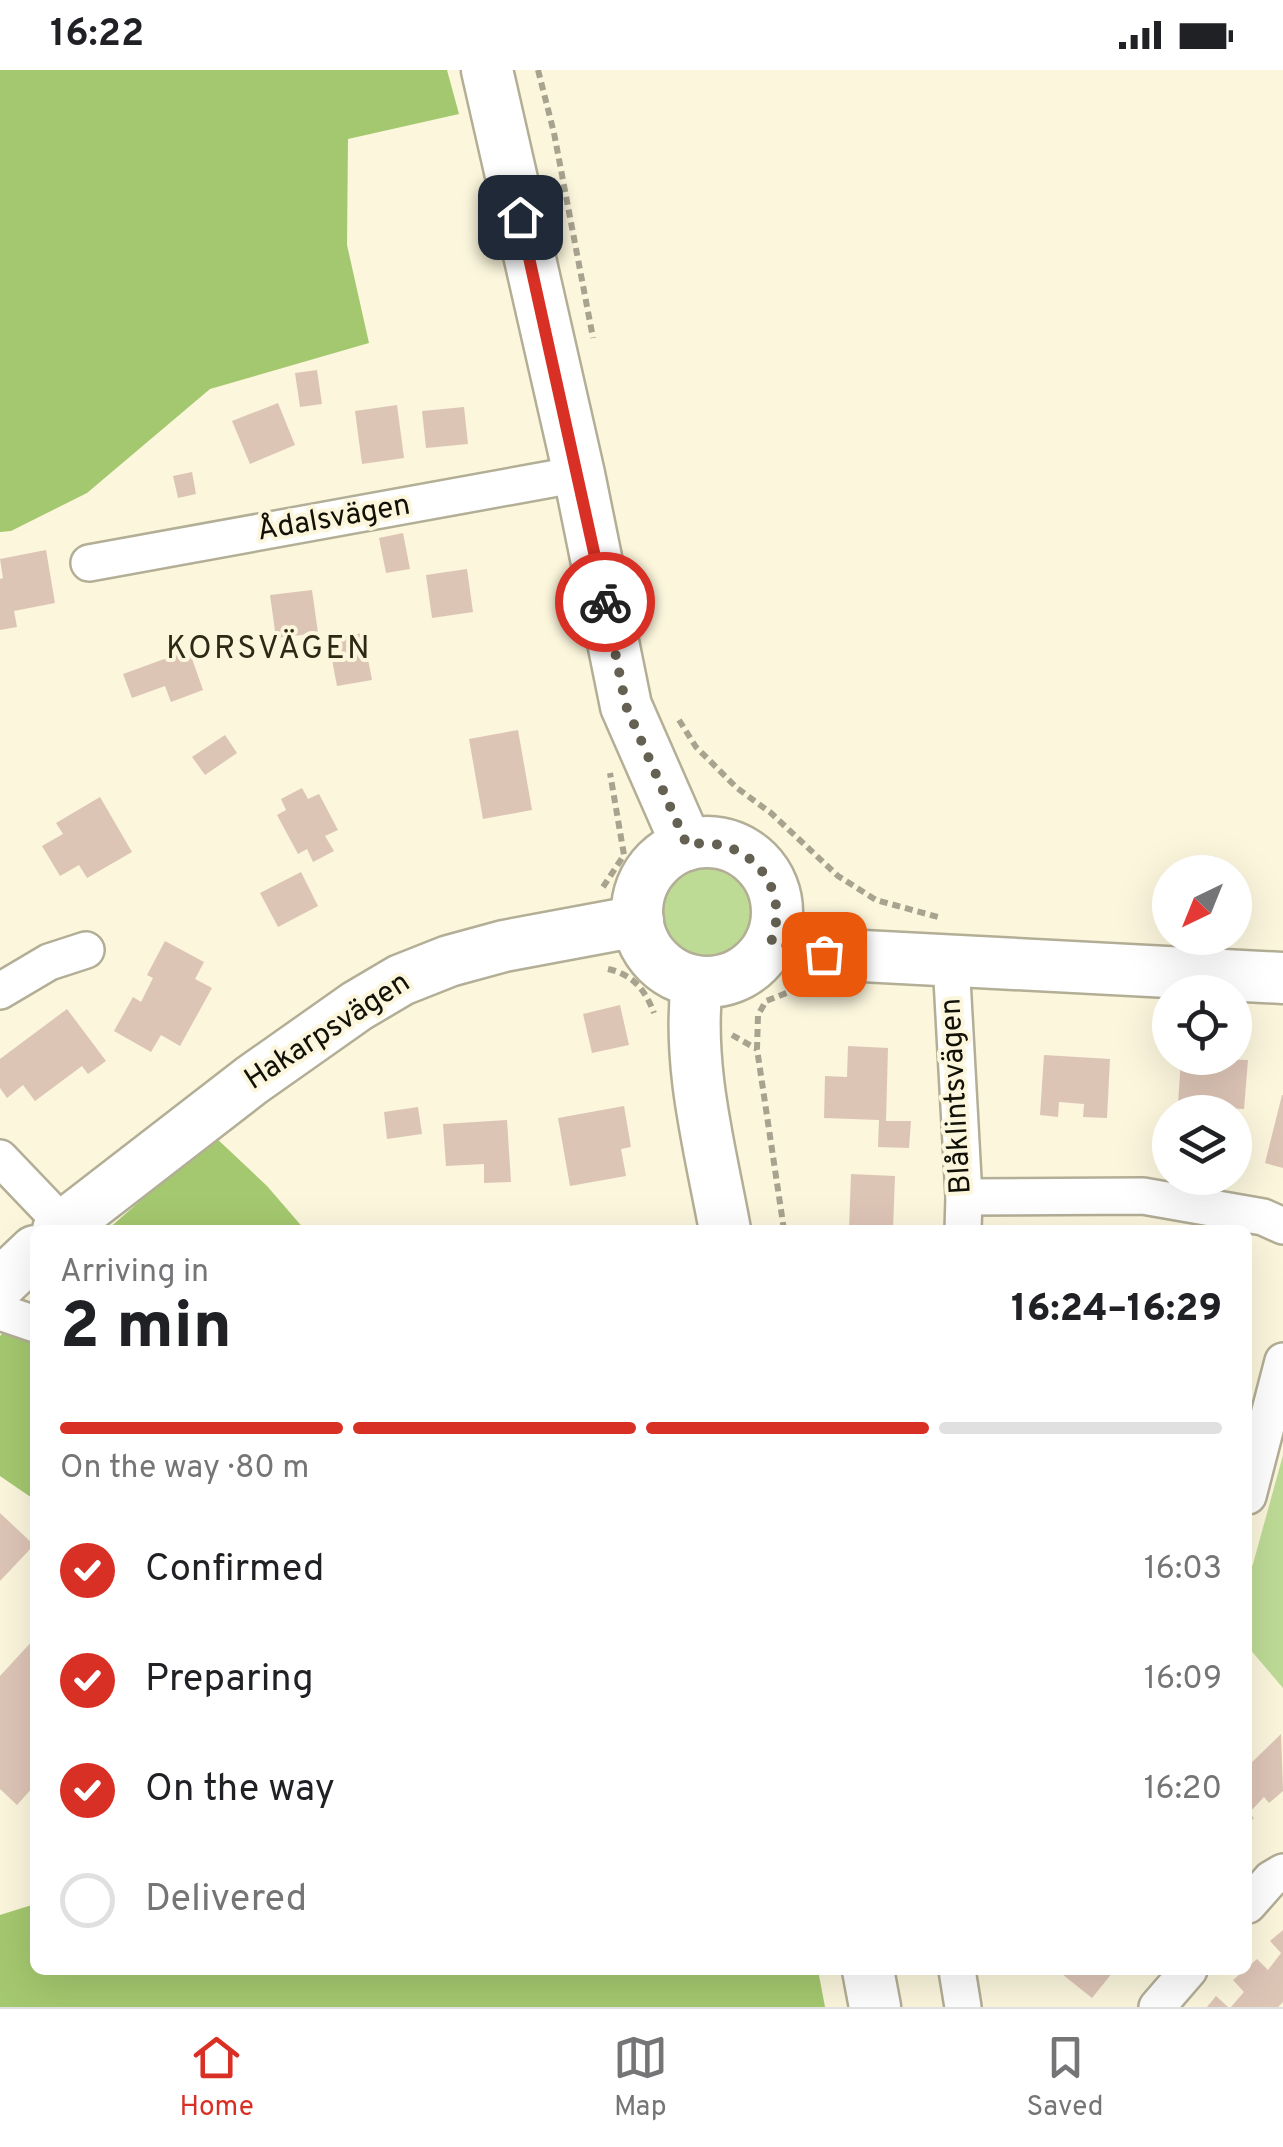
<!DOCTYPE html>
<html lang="en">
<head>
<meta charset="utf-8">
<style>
	:root { --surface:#fff; --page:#f6f6f6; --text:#202124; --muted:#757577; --line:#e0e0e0; --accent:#d93025 }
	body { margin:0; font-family:Overpass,sans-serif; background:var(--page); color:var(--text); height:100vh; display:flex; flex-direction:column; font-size:38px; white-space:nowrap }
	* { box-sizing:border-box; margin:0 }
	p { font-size:32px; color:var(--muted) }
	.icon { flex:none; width:55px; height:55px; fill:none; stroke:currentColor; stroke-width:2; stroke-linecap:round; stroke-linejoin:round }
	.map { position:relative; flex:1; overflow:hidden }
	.drawer { position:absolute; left:30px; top:1155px; width:1222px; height:750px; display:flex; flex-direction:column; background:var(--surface); border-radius:15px; box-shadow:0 10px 40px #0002 }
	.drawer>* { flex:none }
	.needle { width:65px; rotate:223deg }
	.tools { position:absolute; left:1152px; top:785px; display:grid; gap:20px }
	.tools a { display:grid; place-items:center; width:100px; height:100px; border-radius:50%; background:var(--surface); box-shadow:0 10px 40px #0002; font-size:50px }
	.pin { position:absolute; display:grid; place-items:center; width:85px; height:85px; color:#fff; margin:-42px; border-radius:20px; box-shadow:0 5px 15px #0006 }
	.courier { position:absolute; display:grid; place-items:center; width:100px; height:100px; margin:-50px; border:8px solid #d93025; border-radius:50%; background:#fff; color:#222; box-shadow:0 2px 12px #0007 }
	.headline em { font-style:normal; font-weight:800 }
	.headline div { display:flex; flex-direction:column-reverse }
	.headline { display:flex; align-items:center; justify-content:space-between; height:170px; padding:0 30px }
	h1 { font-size:65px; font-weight:800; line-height:75px }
	.bar { display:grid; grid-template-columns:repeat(4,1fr); gap:15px 10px; align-content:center; height:120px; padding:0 30px }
	.bar i { height:12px; border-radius:8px; background:var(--line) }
	.bar .active { background:var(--accent) }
	.bar p { grid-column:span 4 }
	ol { padding:0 30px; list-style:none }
	li { display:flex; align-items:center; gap:30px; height:110px }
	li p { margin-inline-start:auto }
	li .icon { padding:10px; border-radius:50%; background:var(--accent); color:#fff; stroke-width:4 }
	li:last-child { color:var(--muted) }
	li i { width:55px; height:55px; border:5px solid var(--line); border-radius:50% }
	.status { display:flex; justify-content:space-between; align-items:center; height:70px; padding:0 50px; background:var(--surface); direction:ltr }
	.status svg { height:28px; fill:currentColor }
	.tabs { display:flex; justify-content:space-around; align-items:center; height:140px; border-top:2px solid var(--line); background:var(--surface); font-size:28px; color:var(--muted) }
	.tabs a { display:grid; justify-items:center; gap:5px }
	.tabs .active { color:var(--accent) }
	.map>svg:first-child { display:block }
	.green { fill:#bedb96 }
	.forest { fill:#a4c86f }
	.building { fill:#ddc5b6 }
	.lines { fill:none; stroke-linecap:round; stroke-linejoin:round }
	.street-casing { stroke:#b3ae96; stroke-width:40 }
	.secondary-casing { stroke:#b3ae96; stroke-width:55 }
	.path { stroke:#a7a38f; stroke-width:6; stroke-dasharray:8 5; stroke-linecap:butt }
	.street { stroke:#fff; stroke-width:35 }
	.secondary { stroke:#fff; stroke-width:50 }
	.done { stroke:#646152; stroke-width:10; stroke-dasharray:0 18 }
	.route { stroke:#d93025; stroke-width:12 }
	.labels { text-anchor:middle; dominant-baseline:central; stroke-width:8; stroke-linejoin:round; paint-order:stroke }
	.street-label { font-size:30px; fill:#121108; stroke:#fbf6dc }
	.neighbourhood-label { font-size:32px; letter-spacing:2.5px; fill:#2e2915; stroke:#fbf6dc }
</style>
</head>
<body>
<div class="status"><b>16:22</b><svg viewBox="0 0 49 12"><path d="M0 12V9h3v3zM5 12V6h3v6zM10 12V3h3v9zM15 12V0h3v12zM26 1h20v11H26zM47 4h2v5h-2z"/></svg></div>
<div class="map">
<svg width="1283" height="1937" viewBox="0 0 1283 1937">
	<rect width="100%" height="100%" fill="#fbf6dc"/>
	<g class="green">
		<circle cx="707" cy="842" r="47"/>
		<path d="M1283 1385V1618L1248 1577V1504L1253 1494Z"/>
	</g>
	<g class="forest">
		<path d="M0 0H447L459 44 348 69 347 175 369 273 210 319 87 423 11 461 0 462Z"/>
		<path d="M214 1066 267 1116 305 1160H107Z"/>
		<path d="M35 1228V1430L0 1406V1266Z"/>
		<path d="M35 1834V1900H818L825 1937H0V1845Z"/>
	</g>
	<g class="building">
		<path d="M317 300 322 334 300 337 295 303Z"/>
		<path d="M278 333 295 375 250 394 232 351Z"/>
		<path d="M397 335 404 388 362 394 355 341Z"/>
		<path d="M464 337 468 374 426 378 422 341Z"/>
		<path d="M192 402 196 424 178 428 173 406Z"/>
		<path d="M403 463 410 499 386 503 379 468Z"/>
		<path d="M46 480 55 533 14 541 17 557 0 560V509L3 508 0 489Z"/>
		<path d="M467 499 473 542 432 548 426 505Z"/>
		<path d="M312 520 318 563 276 568 270 525Z"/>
		<path d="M363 563 372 610 337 616 328 569Z"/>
		<path d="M189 580 203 620 171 632 165 616 132 628 123 604Z"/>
		<path d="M518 660 532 740 483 749 469 669Z"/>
		<path d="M225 665 237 683 205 705 192 687Z"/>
		<path d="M302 718 308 729 319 724 338 760 325 766 334 781 313 792 307 779 298 784 277 745 286 740 281 729Z"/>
		<path d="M100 727 132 782 87 808 79 795 60 806 42 776 63 764 56 753Z"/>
		<path d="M301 802 318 836 278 857 260 823Z"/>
		<path d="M165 871 204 892 195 909 212 918 180 976 161 965 151 982 114 961 133 927 141 932 153 908 147 905Z"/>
		<path d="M620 935 629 975 592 983 583 944Z"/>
		<path d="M67 939 106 991 88 1004 82 996 35 1031 23 1015 7 1028 0 1018V989Z"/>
		<path d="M848 976 888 978 886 1051H911L909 1078 878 1077 879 1050 824 1048 825 1006 847 1007Z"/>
		<path d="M1044 985 1110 989 1107 1048 1083 1047 1084 1034 1059 1032 1058 1047 1040 1045Z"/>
		<path d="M1181 988 1248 990 1244 1039 1178 1035Z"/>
		<path d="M1282 1025H1283V1098L1265 1093Z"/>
		<path d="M624 1036 631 1077 621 1079 626 1106 570 1116 558 1048Z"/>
		<path d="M418 1037 422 1064 387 1069 384 1042Z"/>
		<path d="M507 1050 511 1112 484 1113V1094L446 1096 443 1054Z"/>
		<path d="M851 1104 895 1106 893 1160H849Z"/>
		<path d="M0 1443 34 1475 0 1511Z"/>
		<path d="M35 1568V1715L17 1735 0 1719V1606Z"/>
		<path d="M1281 1664 1283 1721 1269 1733 1264 1727 1249 1743 1254 1748 1248 1754V1696Z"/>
		<path d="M1283 1860V1932L1278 1937H1231L1244 1922 1233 1910 1257 1889 1268 1900 1281 1883 1270 1871Z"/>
		<path d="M1057 1900H1111L1113 1902 1092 1928Z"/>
		<path d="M1216 1926 1228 1937H1207Z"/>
	</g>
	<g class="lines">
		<defs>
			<g id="street">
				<path d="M89 493 579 404"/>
				<path d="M951 891 964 1127 963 1160"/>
				<path d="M0 921 49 892 86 880"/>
				<path d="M0 1088 64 1155"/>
				<path d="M964 1127 1143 1126 1263 1147 1283 1156"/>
				<path d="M0 1242 35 1254"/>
				<path d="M1248 1426 1283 1291"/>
				<path d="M1248 1835 1271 1809 1283 1802"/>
				<path d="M957 1900 963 1937"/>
				<path d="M1157 1937 1189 1900"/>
			</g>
			<g id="secondary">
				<path d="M487 0 579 404 626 636 687 775"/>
				<circle cx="707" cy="842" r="70"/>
				<path d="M771 871 825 884 1283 908"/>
				<path d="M697 912C687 996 710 1078 725 1160"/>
				<path d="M58 1160 252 1010 357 936 401 910 449 891 504 876 638 851"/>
				<path d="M0 1214 35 1181"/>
				<path d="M868 1900 875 1937"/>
			</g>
		</defs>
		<use href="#street" class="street-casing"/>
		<use href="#secondary" class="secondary-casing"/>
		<g class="path">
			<path d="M538 0 554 63 593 268"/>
			<path d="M679 650 696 677 737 718 771 743 838 806 876 830 938 847"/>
			<path d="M603 817 624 785 610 703"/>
			<path d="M608 899C634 905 645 920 654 943"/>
			<path d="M732 965 757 979"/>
			<path d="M784 1160 757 979 758 945 766 931 794 920"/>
		</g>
		<use href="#street" class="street"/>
		<use href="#secondary" class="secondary"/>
	</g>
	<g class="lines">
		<path class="done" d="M605 532 626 636 687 775C745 763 793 815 771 872L824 884"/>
		<path class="route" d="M520 147 605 532"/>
	</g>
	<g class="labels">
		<g class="street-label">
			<text transform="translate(334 449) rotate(-10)">Ådalsvägen</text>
			<text transform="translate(328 962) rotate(-33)">Hakarpsvägen</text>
			<text transform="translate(957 1026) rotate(-93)">Blåklintsvägen</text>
		</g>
		<g class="neighbourhood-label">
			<text x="269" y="580">KORSVÄGEN</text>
		</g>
	</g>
</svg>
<div class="tools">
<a><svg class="needle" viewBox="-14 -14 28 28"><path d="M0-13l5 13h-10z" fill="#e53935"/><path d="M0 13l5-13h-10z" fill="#757577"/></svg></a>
<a><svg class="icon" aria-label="locate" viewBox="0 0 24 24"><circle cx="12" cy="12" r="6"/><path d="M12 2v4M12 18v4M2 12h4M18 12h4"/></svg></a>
<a><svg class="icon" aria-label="layers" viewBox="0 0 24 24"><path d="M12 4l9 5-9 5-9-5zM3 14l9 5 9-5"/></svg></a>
</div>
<div class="pin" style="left:824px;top:884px;background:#ea580c"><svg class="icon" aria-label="bag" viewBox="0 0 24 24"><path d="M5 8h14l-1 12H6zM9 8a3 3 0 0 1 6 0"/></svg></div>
<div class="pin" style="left:520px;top:147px;background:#1f2937"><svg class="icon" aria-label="home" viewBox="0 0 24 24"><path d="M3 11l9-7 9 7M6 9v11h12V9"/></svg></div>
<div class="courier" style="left:605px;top:532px"><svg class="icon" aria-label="bike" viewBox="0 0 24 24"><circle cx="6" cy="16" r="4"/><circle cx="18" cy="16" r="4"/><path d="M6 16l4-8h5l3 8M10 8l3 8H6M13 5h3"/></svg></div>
<section class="drawer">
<div class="headline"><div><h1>2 min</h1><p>Arriving in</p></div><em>16:24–16:29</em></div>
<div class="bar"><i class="active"></i><i class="active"></i><i class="active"></i><i></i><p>On the way · 80 m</p></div>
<ol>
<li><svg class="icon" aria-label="check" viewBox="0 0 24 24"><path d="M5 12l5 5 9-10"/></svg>Confirmed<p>16:03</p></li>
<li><svg class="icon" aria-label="check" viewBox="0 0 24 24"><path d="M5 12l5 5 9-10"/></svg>Preparing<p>16:09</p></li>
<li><svg class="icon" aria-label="check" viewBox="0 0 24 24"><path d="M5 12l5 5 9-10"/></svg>On the way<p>16:20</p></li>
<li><i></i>Delivered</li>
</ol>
</section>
</div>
<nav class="tabs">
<a class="active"><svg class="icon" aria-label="home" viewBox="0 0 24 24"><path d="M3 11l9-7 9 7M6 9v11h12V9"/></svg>Home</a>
<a><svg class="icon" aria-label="map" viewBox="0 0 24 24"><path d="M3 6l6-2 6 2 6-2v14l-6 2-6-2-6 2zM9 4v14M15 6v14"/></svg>Map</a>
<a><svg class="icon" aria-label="saved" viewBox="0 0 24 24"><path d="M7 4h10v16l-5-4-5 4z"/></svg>Saved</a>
</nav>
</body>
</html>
